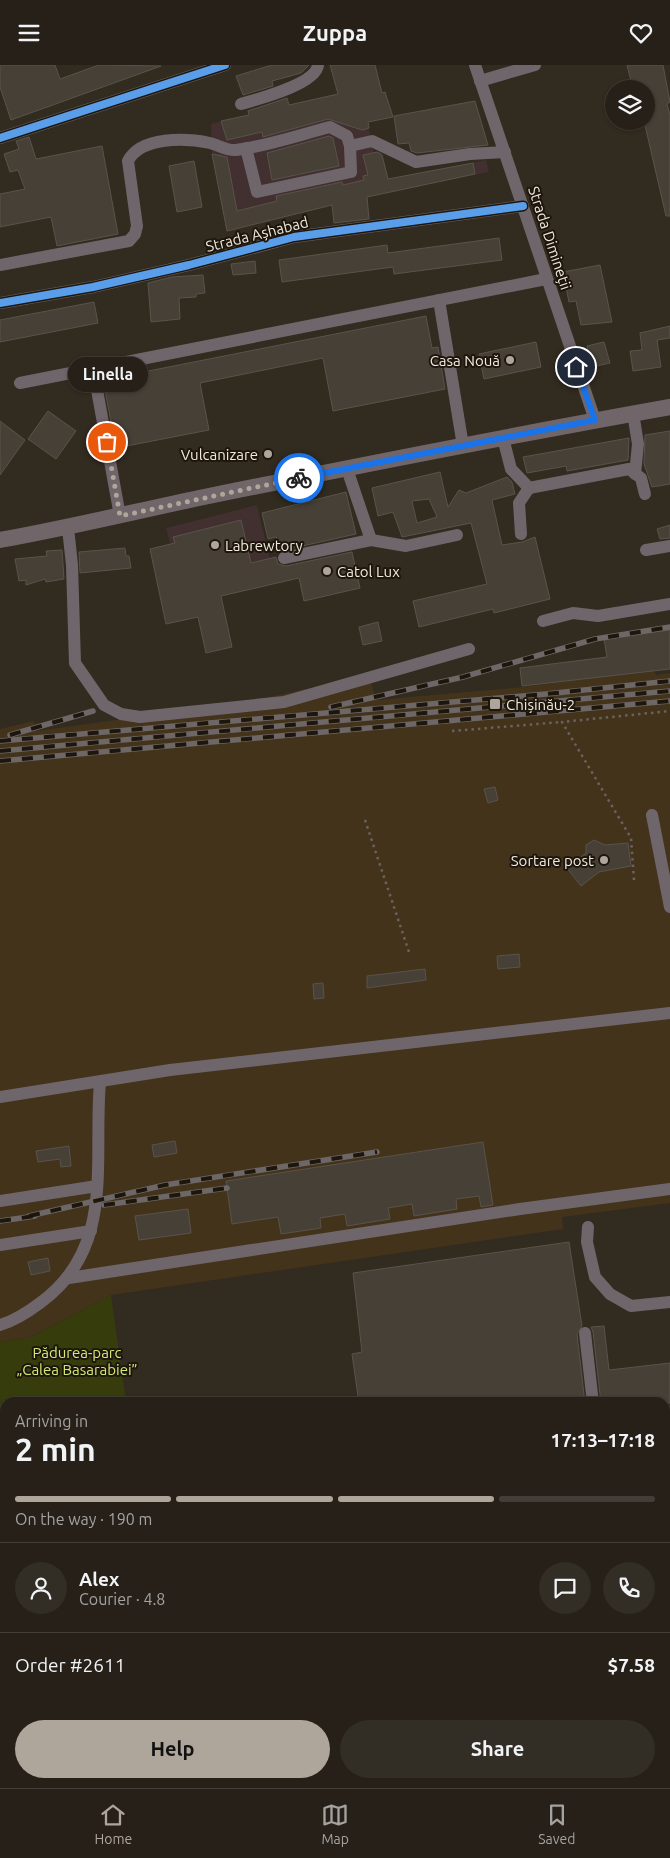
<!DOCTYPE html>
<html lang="en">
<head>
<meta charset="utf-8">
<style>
	:root { --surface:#262018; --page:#322d25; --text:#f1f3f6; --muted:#a4a3a2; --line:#423e37; --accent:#afa69b }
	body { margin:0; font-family:Ubuntu,sans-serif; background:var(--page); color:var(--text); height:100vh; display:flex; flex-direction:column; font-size:19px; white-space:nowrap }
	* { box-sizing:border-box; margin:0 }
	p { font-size:16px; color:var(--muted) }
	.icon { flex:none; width:28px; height:28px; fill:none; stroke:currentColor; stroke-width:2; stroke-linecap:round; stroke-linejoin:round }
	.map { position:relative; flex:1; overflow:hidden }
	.panel { position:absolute; left:0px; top:1332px; width:670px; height:391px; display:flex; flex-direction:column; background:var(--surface); border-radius:15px 15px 0 0; box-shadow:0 1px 4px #0004,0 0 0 1px var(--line) }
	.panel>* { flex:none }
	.fabs { position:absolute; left:605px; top:15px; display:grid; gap:10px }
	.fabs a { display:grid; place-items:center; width:50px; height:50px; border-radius:50%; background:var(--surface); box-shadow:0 1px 4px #0004,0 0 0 1px var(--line); font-size:25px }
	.pin { position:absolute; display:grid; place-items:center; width:42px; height:42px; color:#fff; margin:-21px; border:2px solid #fff; border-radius:50%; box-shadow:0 1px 5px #0007 }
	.courier { position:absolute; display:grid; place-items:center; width:50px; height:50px; margin:-25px; border:4px solid #1a73e8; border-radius:50%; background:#fff; color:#222; box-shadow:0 1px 6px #0007 }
	.bubble { position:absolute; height:35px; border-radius:18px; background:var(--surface); box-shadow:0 1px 4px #0004,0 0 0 1px var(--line); font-size:16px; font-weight:700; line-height:35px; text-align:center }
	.summary em { font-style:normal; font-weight:700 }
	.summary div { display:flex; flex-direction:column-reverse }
	.summary { display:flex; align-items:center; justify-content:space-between; height:85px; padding:0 15px }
	h1 { font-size:32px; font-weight:700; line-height:38px }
	.bar { display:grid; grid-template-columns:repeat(4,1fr); gap:8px 5px; align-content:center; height:60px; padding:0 15px }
	.bar i { height:6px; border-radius:4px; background:var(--line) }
	.bar .active { background:var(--accent) }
	.bar p { grid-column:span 4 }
	.line { display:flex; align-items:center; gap:12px; padding:0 15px; border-top:1px solid var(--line) }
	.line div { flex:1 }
	.round { display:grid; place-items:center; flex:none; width:52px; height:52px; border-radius:26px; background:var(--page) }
	.action { display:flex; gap:10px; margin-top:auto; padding:10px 15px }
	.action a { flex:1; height:58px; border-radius:30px; background:var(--accent); color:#111; font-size:20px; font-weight:700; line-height:58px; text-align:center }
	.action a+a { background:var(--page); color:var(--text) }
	header { display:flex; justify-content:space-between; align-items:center; height:65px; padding:0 15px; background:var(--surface); font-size:22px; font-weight:700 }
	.tabs { display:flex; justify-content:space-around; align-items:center; height:70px; border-top:1px solid var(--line); background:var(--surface); font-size:14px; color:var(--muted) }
	.tabs a { display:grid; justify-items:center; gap:2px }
	.tabs .active { color:var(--accent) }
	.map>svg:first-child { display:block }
	.built { fill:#43331b }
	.industrial { fill:#422f30 }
	.green { fill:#373c0d }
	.building { fill:#464037; stroke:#5a534a; fill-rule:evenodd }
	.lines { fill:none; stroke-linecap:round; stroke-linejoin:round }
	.path { stroke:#696261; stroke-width:2.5; stroke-dasharray:2.5 4; stroke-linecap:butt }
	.minor { stroke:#6f666c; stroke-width:12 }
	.major { stroke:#70666a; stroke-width:16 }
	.rail-casing { stroke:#6e6767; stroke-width:5.5 }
	.rail { stroke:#1c160d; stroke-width:4; stroke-dasharray:11; stroke-linecap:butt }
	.cycleway-casing { stroke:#1c160d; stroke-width:11 }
	.cycleway { stroke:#5a9eea; stroke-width:8 }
	.done { stroke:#afa69b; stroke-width:5; stroke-dasharray:0 9 }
	.route { stroke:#1a73e8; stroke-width:6 }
	.poi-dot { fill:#afa69b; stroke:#1c160d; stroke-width:2 }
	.labels { text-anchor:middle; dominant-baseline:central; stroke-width:4; stroke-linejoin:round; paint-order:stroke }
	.street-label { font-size:15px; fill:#f2e9dd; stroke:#1c160d }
	.poi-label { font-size:15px; fill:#f2e9dd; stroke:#1c160d; text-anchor:end }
	.park-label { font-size:15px; fill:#d4e875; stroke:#1c160d }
</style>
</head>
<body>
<header><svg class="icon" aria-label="menu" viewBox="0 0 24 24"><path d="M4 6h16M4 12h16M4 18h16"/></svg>Zuppa<svg class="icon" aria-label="heart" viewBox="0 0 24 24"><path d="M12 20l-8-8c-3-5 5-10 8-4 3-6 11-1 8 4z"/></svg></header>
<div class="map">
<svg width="670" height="1723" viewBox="0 0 670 1723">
	<rect width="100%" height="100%" fill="#322b20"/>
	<path class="built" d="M653 604 656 610 670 608V1138L562 1152 563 1164 111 1230 29 1273 0 1277V664L34 656 36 666 247 637 369 610 376 635 523 622Z"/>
	<g class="industrial">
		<path d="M360 24 374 88 381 86 388 114 486 95 489 107 382 128 227 166 212 89 211 59Z"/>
		<path d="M257 440 270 494 179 516 166 463Z"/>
	</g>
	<g class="green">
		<path d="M111 1230 126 1337 5 1338V1692L0 1693V1277L29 1273Z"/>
		<path d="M670 1679V1723H323L355 1719H665V1680Z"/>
	</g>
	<g class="building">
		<path d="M0 0H55L60 14 99 0 161 1 11 55 0 22Z"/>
		<path d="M272 0H309L301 8 272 16 273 21 243 30 236 11Z"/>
		<path d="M330 0H375L382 28 385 27 393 52 368 57 369 63 362 65 328 54 263 72 262 67 227 75 221 56 249 50 248 46 287 33 289 40 338 29Z"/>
		<path d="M627 0H663L670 37 667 39 670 50V151H666L644 56H646V24H638L631 16Z"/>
		<path d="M475 36 488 80 417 88 411 86 409 78 398 79 394 51Z"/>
		<path d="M329 71 333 73 339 101 272 115 267 88Z"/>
		<path d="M29 72 36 94 102 81 118 169 57 181 51 152 0 162V129L25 124 18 105 10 107 4 89 19 84 16 76Z"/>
		<path d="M377 87 382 90 388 114 473 98 475 109 367 132 369 154 334 158 332 140 227 166 212 89 227 92 237 146 277 136 276 131 342 117 343 120 364 115 363 111 368 110 363 90Z"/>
		<path d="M194 96 202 142 177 147 169 101Z"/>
		<path d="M499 173 502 195 394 209 393 202 282 217 279 195 387 180 388 188Z"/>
		<path d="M255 196 256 208 233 210 231 199Z"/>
		<path d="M600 200 612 257 581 260 576 236 569 237 563 207Z"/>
		<path d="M203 210 205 228 196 229V232L179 233 180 254 151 257 148 218 172 212Z"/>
		<path d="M94 237 98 258 0 277V255Z"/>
		<path d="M426 251 432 283 438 282 445 324 333 346 323 293 200 318 209 365 116 383 103 315Z"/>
		<path d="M670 261V273L657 275 661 302 633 306 630 286 642 285 640 268Z"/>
		<path d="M536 277 541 302 484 314 479 289Z"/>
		<path d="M604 277 610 298 592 302 587 281Z"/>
		<path d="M48 346 76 366 56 394 28 374Z"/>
		<path d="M0 356 25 375 0 410Z"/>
		<path d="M670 366V419L652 422 644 399 645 370Z"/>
		<path d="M629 373 628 395 567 406 566 401 527 408 523 392Z"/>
		<path d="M440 407 448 442 459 425 466 428 507 412 512 417 515 429 492 435 502 480 522 477 535 472 550 534 494 548 493 544 419 562 413 536 487 519 471 458 402 472 393 447 378 451 372 423ZM429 434 437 452 417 458 412 436Z"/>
		<path d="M346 427 356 469 280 486 276 472 268 474 262 448Z"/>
		<path d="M241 455 251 498 276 492 278 499 286 501 352 487 360 523 304 536 299 513 221 531 232 582 206 588 198 552 166 559 150 484 175 478 173 472Z"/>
		<path d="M670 460V473L660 474 657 464Z"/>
		<path d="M125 483 126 491H129L131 503 80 508 79 487Z"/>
		<path d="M62 485 64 514 46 517 45 514 26 520V515L19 516 15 494 47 491 46 486Z"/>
		<path d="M378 557 382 576 363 580 359 562Z"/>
		<path d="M670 565V604L522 621 520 603 607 592 604 574Z"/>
		<path d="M495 722 498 735 488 738 484 724Z"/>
		<path d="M594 775 605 780 628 778 631 801 599 807 581 821 567 803 586 788V780Z"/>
		<path d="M519 889 520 902 498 904 497 891Z"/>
		<path d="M425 904 426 915 367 923V911Z"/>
		<path d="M323 918 324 933 314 934 313 919Z"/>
		<path d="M175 1076 177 1088 154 1092 152 1080Z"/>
		<path d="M483 1077 493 1140 481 1142 479 1131 456 1134 457 1144 414 1151 412 1139 388 1143 390 1154 347 1161 345 1149 320 1153 321 1163 281 1169 278 1152 232 1159 226 1116Z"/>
		<path d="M69 1081 71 1101 61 1102 60 1094 38 1097 36 1086Z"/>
		<path d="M188 1144 191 1168 139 1175 135 1151Z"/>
		<path d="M569 1177 582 1261 577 1269 585 1338H359L352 1289 362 1287 353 1208Z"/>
		<path d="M48 1193 50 1206 31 1210 28 1197Z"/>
		<path d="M604 1261 609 1305 670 1298V1338H601L593 1267 591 1262Z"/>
	</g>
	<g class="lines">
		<g class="path">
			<path d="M452 666 562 657"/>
			<path d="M365 755 410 890"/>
			<path d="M634 815 631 773 562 657 670 646"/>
		</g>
		<g class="minor">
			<path d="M475 0 595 355"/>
			<path d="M480 16 535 0"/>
			<path d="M241 39C258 34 316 19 318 0"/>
			<path d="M0 73 225 0"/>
			<path d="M350 81 372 76 416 97 470 89 505 87"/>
			<path d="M0 200 129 176 135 169 137 161 128 96C141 71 186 73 210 78 218 80 227 86 236 85 267 81 299 70 330 62L347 71 350 81 351 107 257 127 246 83"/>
			<path d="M439 235 463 381"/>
			<path d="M0 238 93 222 189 200 294 172 523 141"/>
			<path d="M93 303 120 451"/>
			<path d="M20 318 546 214"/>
			<path d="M633 348 638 379 635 409"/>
			<path d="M503 373 511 404 529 423 519 438 521 469"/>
			<path d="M347 404 371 475"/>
			<path d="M529 423 629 404 641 413 645 429"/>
			<path d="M68 463 72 500 75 598 104 640 121 649 140 652 284 637 469 584"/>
			<path d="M646 485 670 481"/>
			<path d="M284 493 371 475 406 481 457 470"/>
			<path d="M543 556 573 548 598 551 670 539"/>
			<path d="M652 750 670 842"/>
			<path d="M0 1032 170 1005 670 948"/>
			<path d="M0 1136 97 1121"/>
			<path d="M588 1162 587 1177 595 1212 610 1229 631 1241 670 1237"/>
			<path d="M0 1180 91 1166"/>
			<path d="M69 1213 520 1144 670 1124"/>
			<path d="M0 1260C14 1256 28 1247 40 1238 116 1183 93 1098 100 1017"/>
			<path d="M585 1268 593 1338"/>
			<path d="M665 1369 670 1368"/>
		</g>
		<g class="major">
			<path d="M0 475C67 463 133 447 199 433 356 401 513 370 670 342"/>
			<path d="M665 1640 670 1639"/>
			<path d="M156 1723 173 1719"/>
		</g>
		<defs>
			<g id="rail">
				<path d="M331 642 463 612 595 574 670 562"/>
				<path d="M10 670 93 646"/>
				<path d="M0 676 546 629 670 616"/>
				<path d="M0 686 670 626"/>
				<path d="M0 696 670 636"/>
				<path d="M104 1140 227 1123"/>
				<path d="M29 1151 165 1120 377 1087"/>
				<path d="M0 1156 35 1151"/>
			</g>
		</defs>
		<use href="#rail" class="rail-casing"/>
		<use href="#rail" class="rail"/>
		<defs>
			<g id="cycleway">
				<path d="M0 73 225 0"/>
				<path d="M0 238 93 222 189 200 294 172 523 141"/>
			</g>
		</defs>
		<use href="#cycleway" class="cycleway-casing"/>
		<use href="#cycleway" class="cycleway"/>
	</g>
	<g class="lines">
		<path class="done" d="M107 377 120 451 299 413"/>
		<path class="route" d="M299 413 595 355 576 302"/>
	</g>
	<g class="poi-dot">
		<circle cx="510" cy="295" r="5"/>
		<circle cx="268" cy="389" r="5"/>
		<circle cx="215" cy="480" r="5"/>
		<circle cx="327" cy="506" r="5"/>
		<rect x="489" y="633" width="12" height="12" rx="2.5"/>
		<circle cx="604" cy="795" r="5"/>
	</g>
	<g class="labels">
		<g class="street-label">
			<text transform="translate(257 169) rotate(-14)">Strada Așhabad</text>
			<text transform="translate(550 173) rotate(72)">Strada Dimineții</text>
		</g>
		<g class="poi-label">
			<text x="500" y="295">Casa Nouă</text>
			<text x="258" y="389">Vulcanizare</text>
			<text x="225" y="480" text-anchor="start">Labrewtory</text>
			<text x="337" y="506" text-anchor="start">Catol Lux</text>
			<text x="506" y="639" text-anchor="start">Chișinău-2</text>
			<text x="594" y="795">Sortare post</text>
		</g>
		<g class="park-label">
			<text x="77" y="1287">Pădurea-parc<tspan x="77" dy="17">„Calea Basarabiei”</tspan></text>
		</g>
	</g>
</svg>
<div class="fabs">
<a><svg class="icon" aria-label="layers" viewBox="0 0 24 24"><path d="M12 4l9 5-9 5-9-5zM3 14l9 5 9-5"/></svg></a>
</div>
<div class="pin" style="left:107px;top:377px;background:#ea580c"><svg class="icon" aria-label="bag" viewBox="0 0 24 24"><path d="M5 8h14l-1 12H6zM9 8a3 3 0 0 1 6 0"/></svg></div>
<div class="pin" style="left:576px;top:302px;background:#1f2937"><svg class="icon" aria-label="home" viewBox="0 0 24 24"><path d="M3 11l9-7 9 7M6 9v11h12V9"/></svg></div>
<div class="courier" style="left:299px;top:413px"><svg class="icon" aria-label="bike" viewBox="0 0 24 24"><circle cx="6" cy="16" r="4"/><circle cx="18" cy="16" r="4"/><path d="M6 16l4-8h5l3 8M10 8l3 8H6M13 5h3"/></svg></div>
<div class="bubble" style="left:68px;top:292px;width:80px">Linella</div>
<section class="panel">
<div class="summary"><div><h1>2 min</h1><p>Arriving in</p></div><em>17:13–17:18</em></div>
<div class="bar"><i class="active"></i><i class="active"></i><i class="active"></i><i></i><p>On the way · 190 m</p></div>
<div class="line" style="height:90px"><a class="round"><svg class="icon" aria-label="person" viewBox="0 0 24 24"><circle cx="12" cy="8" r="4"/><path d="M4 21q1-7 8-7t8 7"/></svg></a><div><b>Alex</b><p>Courier · 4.8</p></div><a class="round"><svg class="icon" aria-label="chat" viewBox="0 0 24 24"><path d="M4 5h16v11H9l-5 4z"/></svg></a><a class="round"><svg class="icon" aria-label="phone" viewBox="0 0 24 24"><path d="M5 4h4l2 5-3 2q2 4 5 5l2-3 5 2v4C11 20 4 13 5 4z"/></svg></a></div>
<div class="line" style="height:65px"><div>Order #2611</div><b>$7.58</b></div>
<div class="action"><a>Help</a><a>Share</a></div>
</section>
</div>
<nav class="tabs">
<a class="active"><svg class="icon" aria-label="home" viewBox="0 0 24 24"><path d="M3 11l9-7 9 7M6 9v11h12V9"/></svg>Home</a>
<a><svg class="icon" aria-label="map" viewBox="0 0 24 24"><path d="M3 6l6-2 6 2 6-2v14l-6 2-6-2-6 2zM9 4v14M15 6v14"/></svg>Map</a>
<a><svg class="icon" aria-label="saved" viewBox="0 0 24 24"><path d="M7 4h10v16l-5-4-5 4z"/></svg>Saved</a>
</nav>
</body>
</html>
